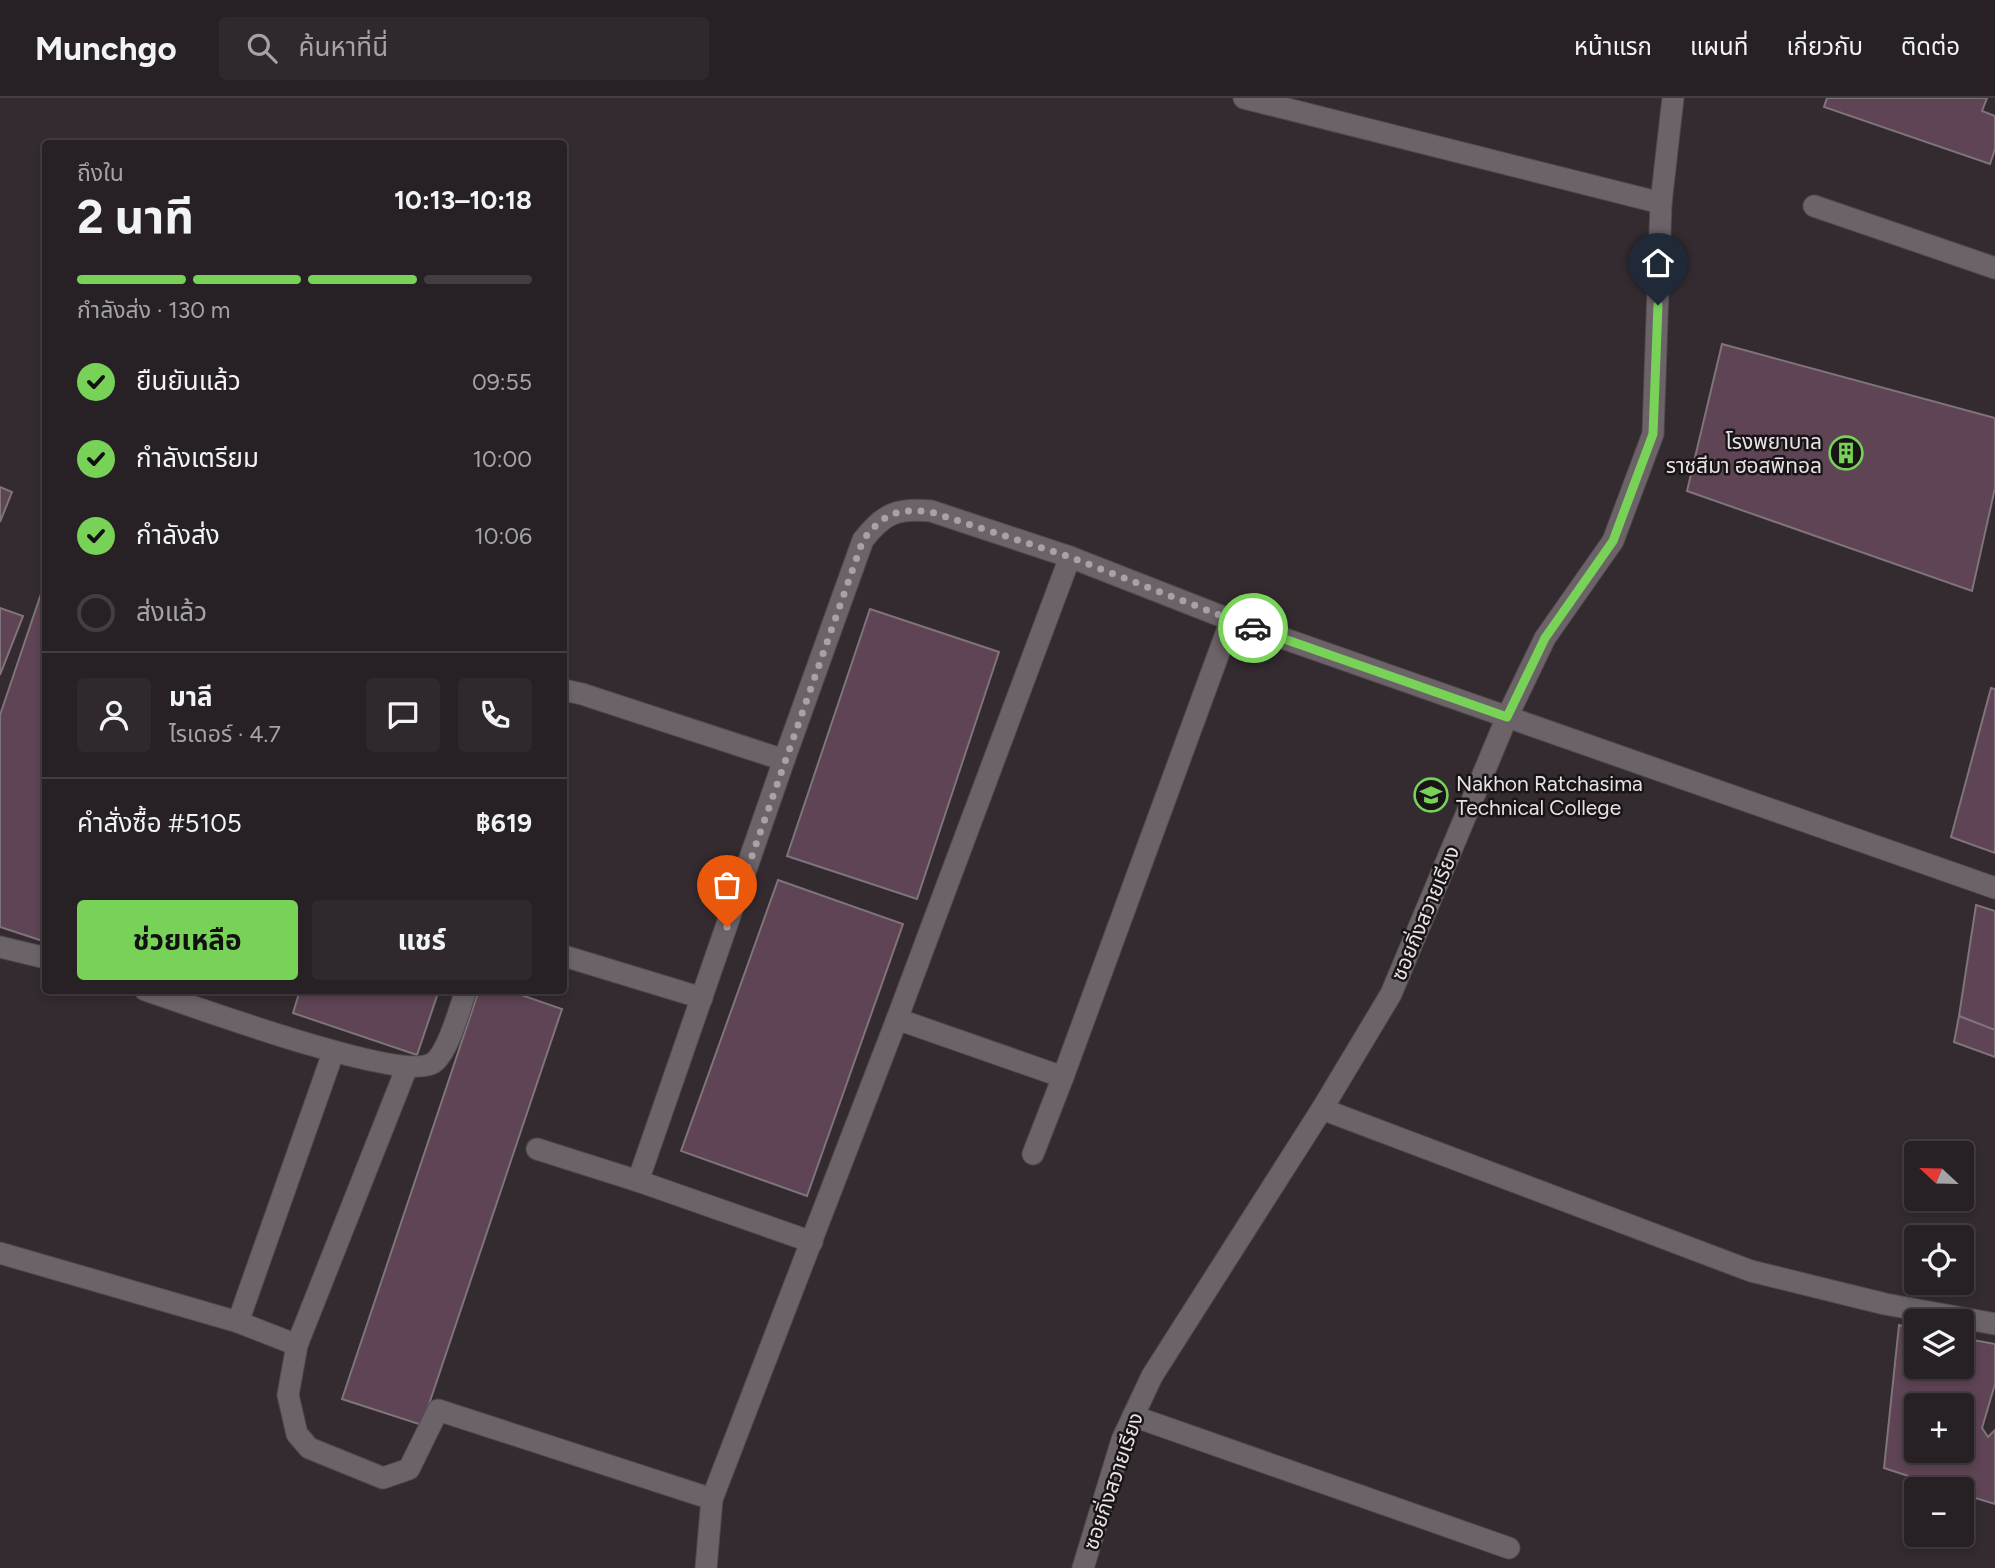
<!DOCTYPE html>
<html lang="th">
<head>
<meta charset="utf-8">
<style>
	:root { --surface:#272024; --page:#2f282c; --text:#f1f3f6; --muted:#a4a3a6; --line:#433e41; --accent:#78d258 }
	body { margin:0; font-family:Figtree,"Noto Sans Thai",sans-serif; background:var(--page); color:var(--text); height:100vh; display:flex; flex-direction:column; font-size:26px; white-space:nowrap }
	* { box-sizing:border-box; margin:0 }
	p { font-size:23px; color:var(--muted) }
	.icon { flex:none; width:38px; height:38px; fill:none; stroke:currentColor; stroke-width:2; stroke-linecap:round; stroke-linejoin:round }
	.map { position:relative; flex:1; overflow:hidden }
	.details { position:absolute; left:42px; top:42px; width:525px; height:854px; display:flex; flex-direction:column; background:var(--surface); border-radius:7px; box-shadow:0 4px 10px #0003,0 0 0 2px var(--line) }
	.details>* { flex:none }
	.needle { width:46px; rotate:292deg }
	.tools { position:absolute; left:1904px; top:1043px; display:grid; gap:14px }
	.tools a { display:grid; place-items:center; width:70px; height:70px; border-radius:7px; background:var(--surface); box-shadow:0 4px 10px #0003,0 0 0 2px var(--line); font-size:35px }
	.pin { position:absolute; display:grid; place-items:center; width:60px; height:60px; color:#fff; margin:-72px -30px; border-radius:50% 50% 50% 0; rotate:-45deg; box-shadow:0 0 7px #0007 }
	.pin .icon { rotate:45deg }
	.courier { position:absolute; display:grid; place-items:center; width:70px; height:70px; margin:-35px; border:5px solid #78d258; border-radius:50%; background:#fff; color:#222; box-shadow:0 2px 9px #0007 }
	.head em { font-style:normal; font-weight:700 }
	.head div { display:flex; flex-direction:column-reverse }
	.head { display:flex; align-items:center; justify-content:space-between; height:119px; padding:0 35px }
	h1 { font-size:46px; font-weight:700; line-height:52px }
	.bar { display:grid; grid-template-columns:repeat(4,1fr); gap:10px 7px; align-content:center; height:84px; padding:0 35px }
	.bar i { height:9px; border-radius:5px; background:var(--line) }
	.bar .on { background:var(--accent) }
	.bar p { grid-column:span 4 }
	.line { display:flex; align-items:center; gap:18px; padding:0 35px; border-top:2px solid var(--line) }
	.line div { flex:1 }
	.round { display:grid; place-items:center; flex:none; width:74px; height:74px; border-radius:7px; background:var(--page) }
	ol { padding:0 35px; list-style:none }
	li { display:flex; align-items:center; gap:21px; height:77px }
	li p { margin-inline-start:auto }
	li .icon { padding:7px; border-radius:50%; background:var(--accent); color:#111; stroke-width:4 }
	li:last-child { color:var(--muted) }
	li i { width:38px; height:38px; border:4px solid var(--line); border-radius:50% }
	.action { display:flex; gap:14px; margin-top:auto; padding:14px 35px }
	.action a { flex:1; height:80px; border-radius:7px; background:var(--accent); color:#111; font-size:28px; font-weight:700; line-height:80px; text-align:center }
	.action a+a { background:var(--page); color:var(--text) }
	header { display:flex; align-items:center; gap:42px; box-sizing:border-box; height:98px; padding:0 35px; background:var(--surface); border-bottom:2px solid var(--line) }
	header strong { font-size:33px }
	nav { display:flex; gap:38px; margin-inline-start:auto; font-size:24px }
	.search { width:490px; height:63px; background:var(--page); display:flex; align-items:center; gap:18px; box-sizing:border-box; padding:0 24px; border-radius:7px; color:var(--muted); font-size:26px }
	.map>svg:first-child { display:block }
	.building { fill:#5e4454; stroke:#7e747a; stroke-width:2; fill-rule:evenodd }
	.lines { fill:none; stroke-linecap:round; stroke-linejoin:round }
	.minor-casing { stroke:#504a4d; stroke-width:23 }
	.minor { stroke:#6c6369; stroke-width:21 }
	.done { stroke:#a8a2a6; stroke-width:7; stroke-dasharray:0 12.6 }
	.route { stroke:#78d258; stroke-width:9 }
	.labels { text-anchor:middle; dominant-baseline:central; stroke-width:5; stroke-linejoin:round; paint-order:stroke }
	.poi-label { font-size:21px; fill:#e7e2e5; stroke:#191517; text-anchor:end }
	.street-label { font-size:21px; fill:#e7e2e5; stroke:#191517 }
</style>
</head>
<body>
<header>
<strong>Munchgo</strong>
<div class="search"><svg class="icon" aria-label="search" viewBox="0 0 24 24"><circle cx="10" cy="10" r="6"/><path d="M15 15l6 6"/></svg>ค้นหาที่นี่</div>
<nav><a>หน้าแรก</a><a>แผนที่</a><a>เกี่ยวกับ</a><a>ติดต่อ</a></nav>
</header>
<div class="map">
<svg width="1995" height="1470" viewBox="0 0 1995 1470">
	<rect width="100%" height="100%" fill="#342b30"/>
	<g class="building">
		<path d="M1827 0H1987L1982 13 1995 18V51L1990 66 1824 9Z"/>
		<path d="M1722 246 1995 320V390L1972 493 1687 393Z"/>
		<path d="M0 389 12 394 0 424Z"/>
		<path d="M43 490H46V844L0 829V617Z"/>
		<path d="M0 510 23 518 0 577Z"/>
		<path d="M870 511 999 554 917 801 787 758Z"/>
		<path d="M1991 590 1995 591V755L1951 739Z"/>
		<path d="M778 782 903 826 807 1098 681 1053Z"/>
		<path d="M1976 807 1995 813V932L1959 918Z"/>
		<path d="M300 892H439L417 957 293 915Z"/>
		<path d="M479 892H507L562 911 422 1327 342 1301Z"/>
		<path d="M1959 918 1995 932V959L1954 944Z"/>
		<path d="M1899 1227 1916 1231V1269H1962V1240L1995 1246V1286L1982 1330 1988 1339 1995 1332V1406L1962 1396V1391H1948L1884 1370ZM1916 1307H1962V1353H1916Z"/>
	</g>
	<g class="lines">
		<defs>
			<g id="minor">
				<path d="M1244 0 1661 105"/>
				<path d="M1814 108 1995 170"/>
				<path d="M564 592 582 596 784 662 863 442C884 415 897 410 931 413L1070 459 1231 522 1995 790"/>
				<path d="M0 849 46 860"/>
				<path d="M564 858 702 900"/>
				<path d="M145 892C190 907 400 985 433 965 448 955 460 910 466 892"/>
				<path d="M897 921 1063 979"/>
				<path d="M407 969 297 1247 288 1297 297 1336 309 1350 383 1380 409 1371 438 1312 712 1401"/>
				<path d="M1322 1011 1751 1173 1885 1206 1995 1226"/>
				<path d="M537 1051 638 1083 812 1144"/>
				<path d="M1033 1056 1063 979 1231 522"/>
				<path d="M638 1083 784 662"/>
				<path d="M0 1155 238 1224 297 1247"/>
				<path d="M238 1224 333 955"/>
				<path d="M1133 1318 1509 1450"/>
				<path d="M706 1470 712 1401 897 921 1070 459"/>
				<path d="M1083 1470 1122 1342 1152 1278 1322 1011 1391 896 1507 619 1545 540 1613 443 1653 336 1661 105 1673 0"/>
			</g>
		</defs>
		<use href="#minor" class="minor-casing"/>
		<use href="#minor" class="minor"/>
	</g>
	<g class="lines">
		<path class="done" d="M727 829 863 442C884 415 897 410 931 414L1070 459 1253 530"/>
		<path class="route" d="M1253 530 1507 619 1545 540 1613 443 1653 336 1658 207"/>
	</g>
	<defs>
		<symbol id="building-ring" viewBox="-11 -11 22 22"><circle r="9.5" fill="#191517" stroke="#78d258" stroke-width="1.5"/><path d="M-4-6H4V6H1V3H-1V6H-4ZM-2.5-4.3h1.7v1.8h-1.7ZM.8-4.3h1.7v1.8H.8ZM-2.5-1h1.7V.8h-1.7ZM.8-1h1.7V.8H.8Z" fill="#78d258"/></symbol>
		<symbol id="school-ring" viewBox="-11 -11 22 22"><circle r="9.5" fill="#191517" stroke="#78d258" stroke-width="1.5"/><path d="M0-5L7-2L0 1L-7-2ZM-4 1L0 2.5L4 1V4Q0 6-4 4Z" fill="#78d258"/></symbol>
	</defs>
	<g fill-rule="evenodd">
		<use href="#building-ring" x="1827" y="336" width="38" height="38"/>
		<use href="#school-ring" x="1412" y="678" width="38" height="38"/>
	</g>
	<g class="labels">
		<g class="poi-label">
			<text x="1822" y="343">โรงพยาบาล<tspan x="1822" dy="24">ราชสีมา ฮอสพิทอล</tspan></text>
			<text x="1456" y="685" text-anchor="start">Nakhon Ratchasima<tspan x="1456" dy="24">Technical College</tspan></text>
		</g>
		<g class="street-label">
			<text transform="translate(1425 815) rotate(-67)">ซอยกิ่งสวายเรียง</text>
			<text transform="translate(1113 1383) rotate(-71)">ซอยกิ่งสวายเรียง</text>
		</g>
	</g>
</svg>
<div class="tools">
<a><svg class="needle" viewBox="-14 -14 28 28"><path d="M0-13l5 13h-10z" fill="#e53935"/><path d="M0 13l5-13h-10z" fill="#a4a3a6"/></svg></a>
<a><svg class="icon" aria-label="locate" viewBox="0 0 24 24"><circle cx="12" cy="12" r="6"/><path d="M12 2v4M12 18v4M2 12h4M18 12h4"/></svg></a>
<a><svg class="icon" aria-label="layers" viewBox="0 0 24 24"><path d="M12 4l9 5-9 5-9-5zM3 14l9 5 9-5"/></svg></a>
<a>+</a>
<a>−</a>
</div>
<div class="pin" style="left:727px;top:829px;background:#ea580c"><svg class="icon" aria-label="bag" viewBox="0 0 24 24"><path d="M5 8h14l-1 12H6zM9 8a3 3 0 0 1 6 0"/></svg></div>
<div class="pin" style="left:1658px;top:207px;background:#1f2937"><svg class="icon" aria-label="home" viewBox="0 0 24 24"><path d="M3 11l9-7 9 7M6 9v11h12V9"/></svg></div>
<div class="courier" style="left:1253px;top:530px"><svg class="icon" aria-label="car" viewBox="0 0 24 24"><path d="M5 17H2v-5l4-1 3-4h7l3 4 3 1v5h-3M9 17h6M6 11h13"/><circle cx="7" cy="17" r="2"/><circle cx="17" cy="17" r="2"/></svg></div>
<section class="details">
<div class="head"><div><h1>2 นาที</h1><p>ถึงใน</p></div><em>10:13–10:18</em></div>
<div class="bar"><i class="on"></i><i class="on"></i><i class="on"></i><i></i><p>กำลังส่ง · 130 m</p></div>
<ol>
<li><svg class="icon" aria-label="check" viewBox="0 0 24 24"><path d="M5 12l5 5 9-10"/></svg>ยืนยันแล้ว<p>09:55</p></li>
<li><svg class="icon" aria-label="check" viewBox="0 0 24 24"><path d="M5 12l5 5 9-10"/></svg>กำลังเตรียม<p>10:00</p></li>
<li><svg class="icon" aria-label="check" viewBox="0 0 24 24"><path d="M5 12l5 5 9-10"/></svg>กำลังส่ง<p>10:06</p></li>
<li><i></i>ส่งแล้ว</li>
</ol>
<div class="line" style="height:126px"><a class="round"><svg class="icon" aria-label="person" viewBox="0 0 24 24"><circle cx="12" cy="8" r="4"/><path d="M4 21q1-7 8-7t8 7"/></svg></a><div><b>มาลี</b><p>ไรเดอร์ · 4.7</p></div><a class="round"><svg class="icon" aria-label="chat" viewBox="0 0 24 24"><path d="M4 5h16v11H9l-5 4z"/></svg></a><a class="round"><svg class="icon" aria-label="phone" viewBox="0 0 24 24"><path d="M5 4h4l2 5-3 2q2 4 5 5l2-3 5 2v4C11 20 4 13 5 4z"/></svg></a></div>
<div class="line" style="height:91px"><div>คำสั่งซื้อ #5105</div><b>฿619</b></div>
<div class="action"><a>ช่วยเหลือ</a><a>แชร์</a></div>
</section>
</div>
</body>
</html>
